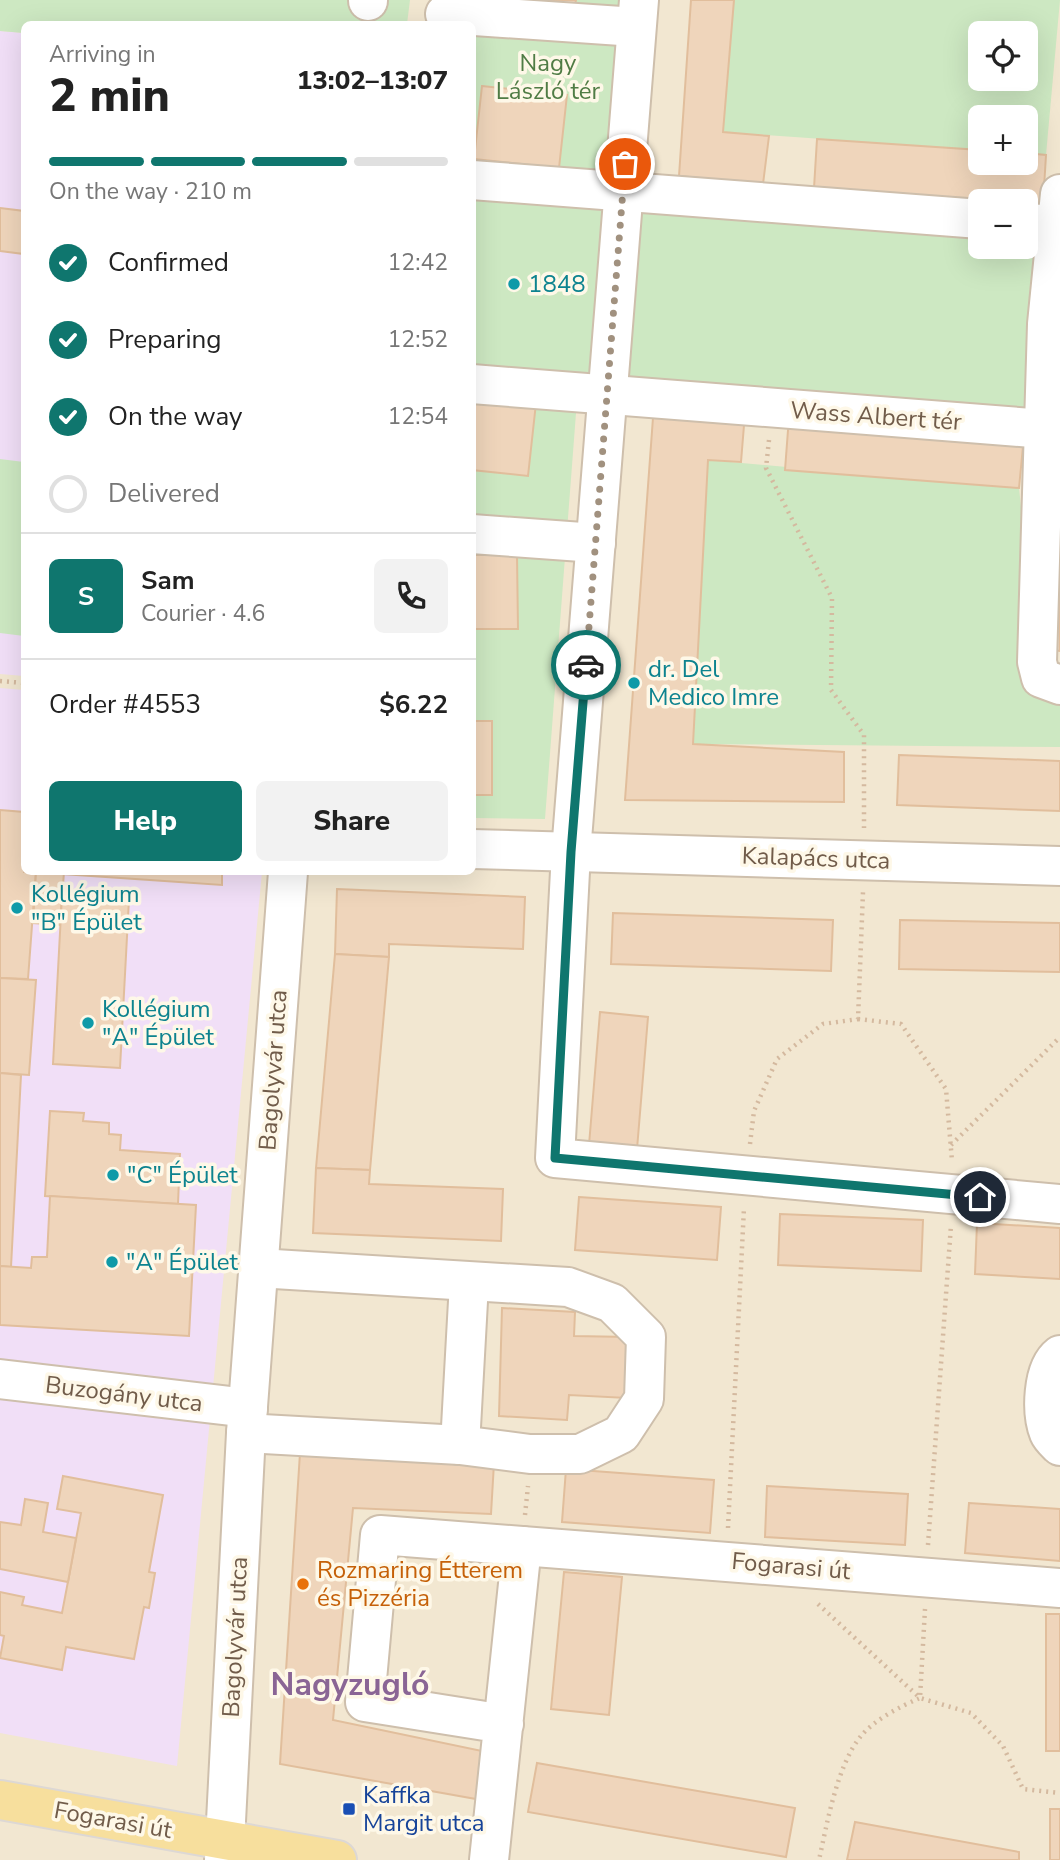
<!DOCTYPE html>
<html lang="en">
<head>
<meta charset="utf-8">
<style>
	:root { --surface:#fff; --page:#f2f2f2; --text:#222; --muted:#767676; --line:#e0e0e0; --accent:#0f766e }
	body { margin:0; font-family:"Nunito Sans",sans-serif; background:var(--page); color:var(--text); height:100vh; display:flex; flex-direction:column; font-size:26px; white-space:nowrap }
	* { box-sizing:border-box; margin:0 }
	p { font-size:23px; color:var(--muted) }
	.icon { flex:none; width:38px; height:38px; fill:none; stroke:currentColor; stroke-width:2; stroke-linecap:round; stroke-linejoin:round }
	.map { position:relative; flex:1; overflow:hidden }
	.details { position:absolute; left:21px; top:21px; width:455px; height:854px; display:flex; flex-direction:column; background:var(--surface); border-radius:10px; box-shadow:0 7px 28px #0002 }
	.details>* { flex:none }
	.controls { position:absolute; left:968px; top:21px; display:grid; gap:14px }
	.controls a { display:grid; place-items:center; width:70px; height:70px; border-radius:10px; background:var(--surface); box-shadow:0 7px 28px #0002; font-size:35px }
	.pin { position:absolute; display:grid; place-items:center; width:60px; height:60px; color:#fff; margin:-30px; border:4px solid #fff; border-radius:50%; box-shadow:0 2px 7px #0007 }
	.courier { position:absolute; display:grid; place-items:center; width:70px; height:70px; margin:-35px; border:5px solid #0f766e; border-radius:50%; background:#fff; color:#222; box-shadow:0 2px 9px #0007 }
	.summary em { font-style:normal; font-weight:800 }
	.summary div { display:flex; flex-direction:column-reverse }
	.summary { display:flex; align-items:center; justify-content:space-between; height:119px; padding:0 28px }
	h1 { font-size:46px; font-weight:800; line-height:52px }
	.bar { display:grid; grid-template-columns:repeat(4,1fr); gap:10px 7px; align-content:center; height:84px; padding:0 28px }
	.bar i { height:9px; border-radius:5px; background:var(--line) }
	.bar .active { background:var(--accent) }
	.bar p { grid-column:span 4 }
	.line { display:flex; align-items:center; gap:18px; padding:0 28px; border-top:2px solid var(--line) }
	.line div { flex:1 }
	.round { display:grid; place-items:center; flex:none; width:74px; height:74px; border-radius:10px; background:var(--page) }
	ol { padding:0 28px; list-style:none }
	li { display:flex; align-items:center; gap:21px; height:77px }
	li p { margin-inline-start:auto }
	li .icon { padding:7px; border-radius:50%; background:var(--accent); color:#fff; stroke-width:4 }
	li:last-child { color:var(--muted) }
	li i { width:38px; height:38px; border:4px solid var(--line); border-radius:50% }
	.action { display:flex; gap:14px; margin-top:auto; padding:14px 28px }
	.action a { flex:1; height:80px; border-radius:10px; background:var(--accent); color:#fff; font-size:28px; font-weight:800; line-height:80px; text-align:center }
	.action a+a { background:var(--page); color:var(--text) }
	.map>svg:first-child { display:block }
	.residential { fill:#f2e7d1; fill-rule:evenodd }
	.education { fill:#f1dff7 }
	.green { fill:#cde8c2; fill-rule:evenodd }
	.building { fill:#efd5bb; stroke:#e1be9c; stroke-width:2 }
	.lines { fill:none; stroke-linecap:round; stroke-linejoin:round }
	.minor-casing { stroke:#cebfac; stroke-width:42 }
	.major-casing { stroke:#ddd8d4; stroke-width:42 }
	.path { stroke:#d4b99f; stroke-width:4.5; stroke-dasharray:2 5; stroke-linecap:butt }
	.minor { stroke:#fff; stroke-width:38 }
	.major { stroke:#f7df9d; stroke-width:38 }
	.done { stroke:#a1917f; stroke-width:7; stroke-dasharray:0 12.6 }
	.route { stroke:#0f766e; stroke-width:9 }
	.culture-dot { fill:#0f9aa8; stroke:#fef8e8; stroke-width:2.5 }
	.food-dot { fill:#e8710a; stroke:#fef8e8; stroke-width:2.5 }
	.transit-dot { fill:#1a4fb4; stroke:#fef8e8; stroke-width:2.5 }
	.labels { text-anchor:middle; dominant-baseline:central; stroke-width:7; stroke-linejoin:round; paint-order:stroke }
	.park-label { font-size:24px; fill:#507c45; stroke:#fef8e8 }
	.culture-label { font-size:24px; fill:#0d838f; stroke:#fef8e8; text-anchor:start }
	.street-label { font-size:24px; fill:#715c4a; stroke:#fef8e8 }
	.food-label { font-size:24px; fill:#c56008; stroke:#fef8e8; text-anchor:start }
	.transit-label { font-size:24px; fill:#164399; stroke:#fef8e8; text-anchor:start }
	.district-label { font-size:32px; font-weight:bold; fill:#8a6595; stroke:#fef8e8 }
</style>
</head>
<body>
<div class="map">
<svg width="1060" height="1860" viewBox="0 0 1060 1860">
	<rect width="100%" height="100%" fill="#fbf4e2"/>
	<path class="residential" d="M0 0H1060V1860H0ZM24 24H472V872H24ZM980 33H1026V79H980ZM980 117H1026V163H980ZM980 201H1026V247H980Z"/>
	<g class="education">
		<path d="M0 31 24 33V676L0 674Z"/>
		<path d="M0 688 24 690V872H262L177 1766 0 1733Z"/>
	</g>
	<g class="green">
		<path d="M0 0H410L407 24H24V33L0 31Z"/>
		<path d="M452 0H631L616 182 473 171 472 24Z"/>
		<path d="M734 0H1060L1046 155 1026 153V117H980V150L723 132ZM980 33H1026V79H980Z"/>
		<path d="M472 180 980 219V247H1026V223L1060 226V427L473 384Z"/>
		<path d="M472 391 577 400 545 819 473 818Z"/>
		<path d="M0 459 24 462V636L0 633Z"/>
		<path d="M708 460 1019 488 1039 674 1060 669V747L693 744Z"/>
	</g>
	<g class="building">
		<path d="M537 0H576L575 5Z"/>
		<path d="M691 0H734L723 132 769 136 763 184 679 176Z"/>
		<path d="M482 86 567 95 559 168 474 159Z"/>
		<path d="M817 139 980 150V163H1026V153L1046 155 1043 204 814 188Z"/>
		<path d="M0 208 24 211V254L0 251Z"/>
		<path d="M472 396 536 403 528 476 472 470Z"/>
		<path d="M654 404 745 413 741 462 708 460 693 744 844 752V802L625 800Z"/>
		<path d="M789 417 1024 436 1019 488 785 470Z"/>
		<path d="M472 555H517L518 629H472Z"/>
		<path d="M1060 562V651L1053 650Z"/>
		<rect x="472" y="721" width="20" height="74"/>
		<path d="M899 755 1060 761V811L897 805Z"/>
		<path d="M0 810 24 812V872H36L28 979 0 978Z"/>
		<path d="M36 872H64L60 925 33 923Z"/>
		<path d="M64 872H222V885L63 874Z"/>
		<path d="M337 889 525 897 523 949 389 944V957L335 954Z"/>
		<path d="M62 895 129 899 120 1068 53 1064Z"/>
		<path d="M613 913 833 920 831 971 611 964Z"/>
		<path d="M900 920 1060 923V972L899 969Z"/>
		<path d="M335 954 389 957 370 1170 316 1168Z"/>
		<path d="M0 978 36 980 29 1075 0 1073Z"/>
		<path d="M600 1012 648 1017 637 1149 589 1145Z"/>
		<path d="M0 1073 21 1075 11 1267 0 1266Z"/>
		<path d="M50 1111 84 1113 83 1121 109 1123V1134L121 1135 120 1150 180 1154 178 1204 45 1196Z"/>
		<path d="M316 1168 370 1170 369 1184 503 1189 501 1241 313 1233Z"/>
		<path d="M50 1196 196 1205 189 1336 0 1325V1266L31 1268 32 1257H47Z"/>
		<path d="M579 1197 721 1207 717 1260 575 1250Z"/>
		<path d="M780 1214 923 1220 921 1271 778 1265Z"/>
		<path d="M977 1223 1060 1228V1279L975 1274Z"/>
		<path d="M502 1308 575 1312 574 1336 629 1337 627 1398 569 1395 567 1420 499 1416Z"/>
		<path d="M300 1453 494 1463 491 1514 353 1508 333 1720 482 1751 476 1799 280 1764Z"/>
		<path d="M566 1469 714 1480 710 1533 562 1522Z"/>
		<path d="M63 1476 163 1495 149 1572 155 1573 149 1608 144 1607 134 1659 66 1647 62 1670 0 1658 4 1636 0 1635V1592L24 1597 22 1605 62 1613 81 1513 57 1509Z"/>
		<path d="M767 1486 908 1494 905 1545 765 1537Z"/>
		<path d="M25 1499 48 1503 43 1532 76 1538 68 1582 0 1569V1522L21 1525Z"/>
		<path d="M969 1503 1060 1509V1561L965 1553Z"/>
		<path d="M564 1572 622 1577 609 1715 551 1709Z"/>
		<rect x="1046" y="1614" width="14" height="137"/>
		<path d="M537 1763 795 1808 786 1857 528 1812Z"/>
		<rect x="1050" y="1809" width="10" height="51"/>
		<path d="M855 1822 1019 1852V1860H847Z"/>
	</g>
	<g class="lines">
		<defs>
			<g id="minor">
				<path d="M639 0 571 852 555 1158 1060 1204"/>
				<path d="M368 1V0"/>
				<path d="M445 14 636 27"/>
				<path d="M472 180 980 219"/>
				<path d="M1060 194 1047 324 1037 662 1041 678 1060 685"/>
				<path d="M1026 223 1057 225"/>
				<path d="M472 384 1045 429"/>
				<path d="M472 534 596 543"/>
				<path d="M472 849 1060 866"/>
				<path d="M1060 1355C1042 1369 1041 1413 1049 1433 1051 1438 1057 1443 1060 1446"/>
				<path d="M0 1379 248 1408"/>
				<path d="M246 1433 460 1445 530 1454H580L621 1434 644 1399 646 1337 612 1303 568 1287 258 1268"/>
				<path d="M460 1445 469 1283"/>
				<path d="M522 1546 1060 1588"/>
				<path d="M224 1860 246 1433 288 872"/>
				<path d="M489 1860 522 1546 380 1535 365 1702 504 1724"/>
			</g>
			<path id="major" d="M0 1800 337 1860"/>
		</defs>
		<use href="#minor" class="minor-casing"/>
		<use href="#major" class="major-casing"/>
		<g class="path">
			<path d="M769 440 766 468 832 598 831 690 864 735V828"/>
			<path d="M0 681 24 683"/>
			<path d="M858 1019 901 1024 946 1089 952 1161"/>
			<path d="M750 1144 754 1111 777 1059 823 1024 858 1019 863 892"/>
			<path d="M951 1145 1060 1037"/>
			<path d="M525 1515 528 1486"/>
			<path d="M728 1528 744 1208"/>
			<path d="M928 1545 951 1225"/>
			<path d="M818 1604 920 1698C901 1706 874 1720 861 1736 837 1765 827 1824 819 1860"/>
			<path d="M925 1609 920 1698 971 1713 1003 1746 1023 1789 1060 1793"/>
		</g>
		<use href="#minor" class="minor"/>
		<use href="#major" class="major"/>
	</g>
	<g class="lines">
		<path class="done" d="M586 665 625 164"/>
		<path class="route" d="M586 665 571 852 555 1158 980 1197"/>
	</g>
	<g class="culture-dot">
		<circle cx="514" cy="284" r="7"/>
		<circle cx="634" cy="683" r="7"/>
		<circle cx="17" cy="908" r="7"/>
		<circle cx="88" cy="1023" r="7"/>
		<circle cx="113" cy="1175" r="7"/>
		<circle cx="112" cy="1262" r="7"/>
	</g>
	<circle class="food-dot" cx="303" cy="1584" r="7"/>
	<rect class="transit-dot" x="342" y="1802" width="14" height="14" rx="3.5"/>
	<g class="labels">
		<g class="park-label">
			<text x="548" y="63">Nagy<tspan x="548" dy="28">László tér</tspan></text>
		</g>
		<g class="culture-label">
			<text x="528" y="284">1848</text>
			<text x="648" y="669">dr. Del<tspan x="648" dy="28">Medico Imre</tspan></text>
			<text x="31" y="894">Kollégium<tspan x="31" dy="28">"B" Épület</tspan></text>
			<text x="102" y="1009">Kollégium<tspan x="102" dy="28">"A" Épület</tspan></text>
			<text x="127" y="1175">"C" Épület</text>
			<text x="126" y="1262">"A" Épület</text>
		</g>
		<g class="street-label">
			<text transform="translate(876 416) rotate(4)">Wass Albert tér</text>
			<text transform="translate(816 858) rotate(2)">Kalapács utca</text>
			<text transform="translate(273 1070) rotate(-86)">Bagolyvár utca</text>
			<text transform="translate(124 1394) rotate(7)">Buzogány utca</text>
			<text transform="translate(791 1566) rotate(5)">Fogarasi út</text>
			<text transform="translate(235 1637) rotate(-87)">Bagolyvár utca</text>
			<text transform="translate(113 1820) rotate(10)">Fogarasi út</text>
		</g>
		<g class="food-label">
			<text x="317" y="1570">Rozmaring Étterem<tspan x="317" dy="28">és Pizzéria</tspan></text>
		</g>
		<g class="transit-label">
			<text x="363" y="1795">Kaffka<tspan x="363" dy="28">Margit utca</tspan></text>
		</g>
		<g class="district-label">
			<text x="350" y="1684">Nagyzugló</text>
		</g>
	</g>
</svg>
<div class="controls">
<a><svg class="icon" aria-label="locate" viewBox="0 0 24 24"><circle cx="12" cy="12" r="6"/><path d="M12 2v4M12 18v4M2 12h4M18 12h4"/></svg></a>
<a>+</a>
<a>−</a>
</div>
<div class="pin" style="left:625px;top:164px;background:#ea580c"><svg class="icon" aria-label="bag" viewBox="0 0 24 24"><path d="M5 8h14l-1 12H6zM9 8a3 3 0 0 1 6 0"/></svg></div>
<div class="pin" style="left:980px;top:1197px;background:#1f2937"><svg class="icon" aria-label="home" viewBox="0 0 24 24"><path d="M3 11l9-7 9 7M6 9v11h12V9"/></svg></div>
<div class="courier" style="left:586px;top:665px"><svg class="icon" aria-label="car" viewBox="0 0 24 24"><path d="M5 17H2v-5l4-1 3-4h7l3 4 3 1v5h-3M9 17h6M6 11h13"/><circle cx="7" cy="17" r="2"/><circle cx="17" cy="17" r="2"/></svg></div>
<section class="details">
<div class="summary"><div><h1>2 min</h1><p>Arriving in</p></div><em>13:02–13:07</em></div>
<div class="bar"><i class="active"></i><i class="active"></i><i class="active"></i><i></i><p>On the way · 210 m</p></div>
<ol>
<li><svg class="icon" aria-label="check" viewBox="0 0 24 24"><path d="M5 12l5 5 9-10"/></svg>Confirmed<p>12:42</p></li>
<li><svg class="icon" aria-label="check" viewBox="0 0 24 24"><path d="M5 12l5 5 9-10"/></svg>Preparing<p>12:52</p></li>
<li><svg class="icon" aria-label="check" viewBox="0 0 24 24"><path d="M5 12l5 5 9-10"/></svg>On the way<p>12:54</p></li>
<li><i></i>Delivered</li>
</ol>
<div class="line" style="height:126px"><b class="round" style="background:var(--accent);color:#fff">S</b><div><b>Sam</b><p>Courier · 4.6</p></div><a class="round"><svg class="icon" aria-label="phone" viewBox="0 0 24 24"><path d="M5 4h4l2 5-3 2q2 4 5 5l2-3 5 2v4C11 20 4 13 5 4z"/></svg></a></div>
<div class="line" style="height:91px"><div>Order #4553</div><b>$6.22</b></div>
<div class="action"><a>Help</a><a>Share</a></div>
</section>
</div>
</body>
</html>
